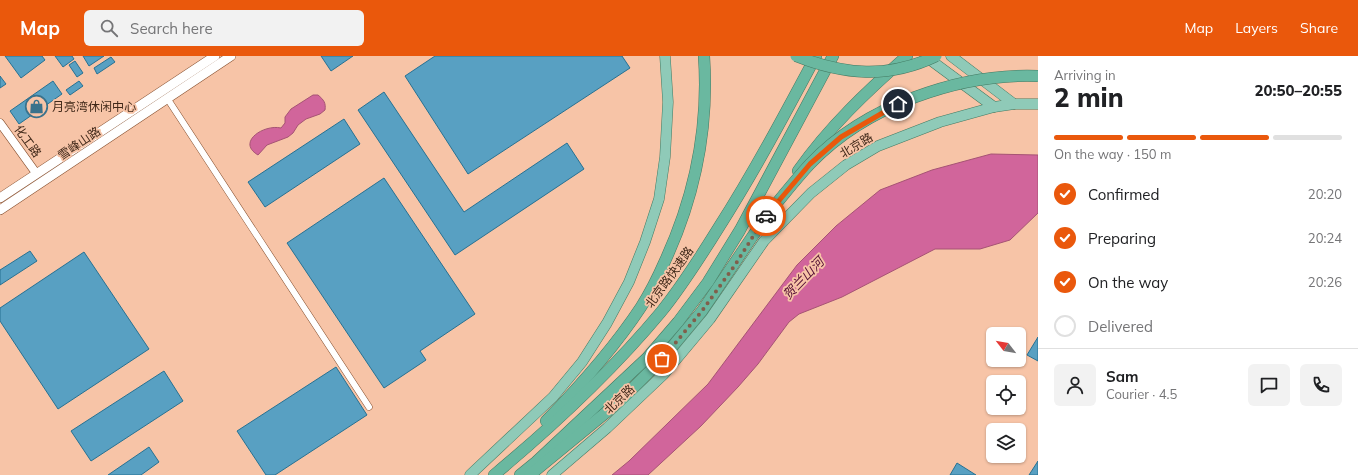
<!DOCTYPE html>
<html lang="en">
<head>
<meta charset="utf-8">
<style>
	:root { --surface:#fff; --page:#f2f2f2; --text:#202124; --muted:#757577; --line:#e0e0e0; --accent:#ea580c }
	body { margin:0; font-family:Mulish,"Noto Sans SC",sans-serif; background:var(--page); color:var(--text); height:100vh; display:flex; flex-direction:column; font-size:15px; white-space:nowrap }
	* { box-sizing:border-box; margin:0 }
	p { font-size:13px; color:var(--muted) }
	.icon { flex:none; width:22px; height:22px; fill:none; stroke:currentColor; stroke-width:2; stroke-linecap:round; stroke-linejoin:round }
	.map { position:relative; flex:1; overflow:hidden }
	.side { display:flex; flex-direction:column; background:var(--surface); width:320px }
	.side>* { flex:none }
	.needle { width:26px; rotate:301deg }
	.fabs { position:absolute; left:986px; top:271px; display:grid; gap:8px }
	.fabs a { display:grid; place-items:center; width:40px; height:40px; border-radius:6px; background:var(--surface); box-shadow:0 1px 3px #0004; font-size:20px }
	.pin { position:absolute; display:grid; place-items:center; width:34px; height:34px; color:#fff; margin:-17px; border:2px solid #fff; border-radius:50%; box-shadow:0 1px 4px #0007 }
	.courier { position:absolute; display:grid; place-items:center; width:40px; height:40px; margin:-20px; border:3px solid #ea580c; border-radius:50%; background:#fff; color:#222; box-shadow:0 1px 5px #0007 }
	.overview em { font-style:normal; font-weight:800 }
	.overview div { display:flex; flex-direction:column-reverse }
	.overview { display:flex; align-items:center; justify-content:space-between; height:68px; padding:0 16px }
	h1 { font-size:26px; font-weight:800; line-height:30px }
	.bar { display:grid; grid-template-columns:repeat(4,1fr); gap:6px 4px; align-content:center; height:48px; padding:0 16px }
	.bar i { height:5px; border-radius:3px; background:var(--line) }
	.bar .selected { background:var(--accent) }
	.bar p { grid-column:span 4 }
	.line { display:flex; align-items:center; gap:10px; padding:0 16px; border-top:1px solid var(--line) }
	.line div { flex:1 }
	.round { display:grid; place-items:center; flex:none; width:42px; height:42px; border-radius:6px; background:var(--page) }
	ol { padding:0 16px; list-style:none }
	li { display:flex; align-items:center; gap:12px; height:44px }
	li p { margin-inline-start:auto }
	li .icon { padding:4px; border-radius:50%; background:var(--accent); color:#fff; stroke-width:4 }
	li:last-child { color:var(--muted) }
	li i { width:22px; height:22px; border:2px solid var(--line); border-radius:50% }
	header { display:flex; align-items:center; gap:24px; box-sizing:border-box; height:56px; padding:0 20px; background:var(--accent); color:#fff }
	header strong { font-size:19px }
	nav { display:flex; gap:22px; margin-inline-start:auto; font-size:14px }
	.search { width:280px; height:36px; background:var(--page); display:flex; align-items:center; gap:10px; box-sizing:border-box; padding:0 14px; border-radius:6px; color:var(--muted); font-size:15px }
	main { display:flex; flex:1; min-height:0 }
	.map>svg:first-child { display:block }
	.water { fill:#d1659b; stroke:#a65374 }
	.building { fill:#58a0c2; stroke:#277192 }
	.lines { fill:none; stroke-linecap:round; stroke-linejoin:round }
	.minor-casing { stroke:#864f2e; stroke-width:7 }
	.tertiary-casing { stroke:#864f2e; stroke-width:9 }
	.secondary-casing { stroke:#864f2e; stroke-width:10 }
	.primary-casing { stroke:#437a62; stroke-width:11 }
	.trunk-casing { stroke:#437a62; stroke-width:12 }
	.minor { stroke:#fff; stroke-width:6 }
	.tertiary { stroke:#fff; stroke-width:8 }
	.secondary { stroke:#fff; stroke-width:9 }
	.primary { stroke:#8fcab8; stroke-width:10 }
	.trunk { stroke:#6ab8a0; stroke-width:11 }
	.trunk-bridge-casing { stroke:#437a62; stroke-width:12; stroke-linecap:butt }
	.trunk-bridge { stroke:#6ab8a0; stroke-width:11 }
	.done { stroke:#805f4b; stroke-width:4; stroke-dasharray:0 7.2 }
	.route { stroke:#ea580c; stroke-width:5 }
	.labels { text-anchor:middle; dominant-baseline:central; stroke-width:3.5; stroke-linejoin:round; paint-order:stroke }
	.poi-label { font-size:12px; fill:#402819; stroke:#f7c4a7; text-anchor:start }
	.street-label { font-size:12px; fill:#402819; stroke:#f7c4a7 }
	.water-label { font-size:13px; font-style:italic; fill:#510c33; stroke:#f7c4a7 }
</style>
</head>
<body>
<header>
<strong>Map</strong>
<div class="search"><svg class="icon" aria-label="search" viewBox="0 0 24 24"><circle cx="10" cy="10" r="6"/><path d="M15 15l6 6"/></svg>Search here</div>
<nav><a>Map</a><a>Layers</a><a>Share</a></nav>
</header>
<main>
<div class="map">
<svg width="1038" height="419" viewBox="0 0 1038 419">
	<rect width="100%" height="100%" fill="#f7c4a7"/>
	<g class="water">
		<path d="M313 39H318C324 44 326 47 325 54L320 58 306 63 298 69 293 77 288 81 267 89 258 99C236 86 264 68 281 72L285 67V61L291 53Z"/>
		<path d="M991 98 1038 99V157L1010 184 980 193H935L842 241 799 258 789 266 758 308 738 331 701 370 648 419H612L629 405 708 328 797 209 836 170 880 134 932 114Z"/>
	</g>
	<g class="building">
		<path d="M5 0H42L45 4 21 22Z"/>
		<path d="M55 0H72L74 3 63 11Z"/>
		<path d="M83 0H104L89 10Z"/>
		<path d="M321 0H353L331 15Z"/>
		<path d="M435 0H622L630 12 468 118 405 20Z"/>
		<path d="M111 1 115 6 97 18 94 12Z"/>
		<path d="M75 5 83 17 77 21 69 9Z"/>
		<path d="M0 20 6 28 0 32Z"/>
		<path d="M53 25 62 38 19 68 10 55Z"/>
		<path d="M79 25 83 30 70 39 66 34Z"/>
		<path d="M384 36 464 156 567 87 584 113 455 199 358 54Z"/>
		<path d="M344 63 360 88 265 151 248 126Z"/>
		<path d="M384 122 475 258 420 295 426 304 384 332 287 187Z"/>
		<path d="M30 195 37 205 0 229V214Z"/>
		<path d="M84 196 149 293 58 353 0 265V252Z"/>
		<path d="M1038 281V305L1027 299Z"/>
		<path d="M336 311 367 359 275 419H266L237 375Z"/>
		<path d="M164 315 183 345 91 405 71 375Z"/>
		<path d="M149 391 159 406 141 419H108Z"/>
		<path d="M1038 405V419H1029Z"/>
		<path d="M957 407 976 419H950Z"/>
	</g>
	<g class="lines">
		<defs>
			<path id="minor" d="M167 42 369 351"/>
			<path id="tertiary" d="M0 67 36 117"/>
			<g id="secondary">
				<path d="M0 142 215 0"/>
				<path d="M0 154 231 0"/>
			</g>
			<g id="primary">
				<path d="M925 0 994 51"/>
				<path d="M951 0 1014 48"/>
				<path d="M470 419 553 341 582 306 607 267 629 226 645 186 659 143 665 101 668 46 665 0"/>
				<path d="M552 419 607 372 664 318 710 263 764 185 811 137 846 109 878 90 940 66 994 51 1014 48H1038"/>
			</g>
			<g id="trunk">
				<path d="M798 115C829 71 867 35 907 0"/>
				<path d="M546 365C580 330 614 292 641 251 650 237 658 221 665 205 695 140 709 72 704 0"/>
				<path d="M494 419C554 369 611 316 661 256 682 230 701 200 719 171 754 116 785 58 816 0"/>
				<path d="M520 419 536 406 647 302 678 266 708 226 740 174 833 0"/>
				<path d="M530 419 620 345 662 303 702 255 771 153"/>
			</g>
		</defs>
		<use href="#minor" class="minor-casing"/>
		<use href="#tertiary" class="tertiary-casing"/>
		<use href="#secondary" class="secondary-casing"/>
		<use href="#primary" class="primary-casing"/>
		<use href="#trunk" class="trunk-casing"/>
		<use href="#minor" class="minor"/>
		<use href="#tertiary" class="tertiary"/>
		<use href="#secondary" class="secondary"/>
		<use href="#primary" class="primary"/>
		<use href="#trunk" class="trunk"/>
		<defs>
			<g id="trunk-bridge">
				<path d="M796 0C844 19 888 23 936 0"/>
				<path d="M765 161C780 144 794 125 810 108 865 50 959 17 1038 20"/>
			</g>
		</defs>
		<use href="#trunk-bridge" class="trunk-bridge-casing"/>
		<use href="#trunk-bridge" class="trunk-bridge"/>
	</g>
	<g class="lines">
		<path class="done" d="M662 303 702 255 735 209 766 160"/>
		<path class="route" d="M766 160 810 108 841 81 898 48"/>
	</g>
	<defs>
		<symbol id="shop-ring" viewBox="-11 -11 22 22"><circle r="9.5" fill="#f7c4a7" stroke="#3a728c" stroke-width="1.5"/><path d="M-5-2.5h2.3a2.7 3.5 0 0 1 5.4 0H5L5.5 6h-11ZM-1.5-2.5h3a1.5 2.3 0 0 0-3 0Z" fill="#3a728c"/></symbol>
	</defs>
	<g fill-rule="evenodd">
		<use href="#shop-ring" x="24" y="38" width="25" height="25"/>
	</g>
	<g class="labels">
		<g class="poi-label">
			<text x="52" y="50">月亮湾休闲中心</text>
		</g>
		<g class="street-label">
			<text transform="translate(28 85) rotate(54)">化工路</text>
			<text transform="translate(79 87) rotate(-34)">雪峰山路</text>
			<text transform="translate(856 89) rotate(-31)">北京路</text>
			<text transform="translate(669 221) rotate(-54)">北京路快速路</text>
			<text transform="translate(619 343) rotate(-43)">北京路</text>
		</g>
		<g class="water-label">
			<text transform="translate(803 222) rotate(-46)">贺兰山河</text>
		</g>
	</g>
</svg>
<div class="fabs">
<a><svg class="needle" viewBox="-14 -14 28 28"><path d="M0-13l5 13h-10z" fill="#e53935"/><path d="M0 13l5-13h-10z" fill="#757577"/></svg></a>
<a><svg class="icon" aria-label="locate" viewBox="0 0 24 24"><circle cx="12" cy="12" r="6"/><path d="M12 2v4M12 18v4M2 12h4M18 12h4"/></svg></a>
<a><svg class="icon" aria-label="layers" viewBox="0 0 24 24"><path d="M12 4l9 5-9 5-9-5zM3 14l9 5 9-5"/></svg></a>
</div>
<div class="pin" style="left:662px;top:303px;background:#ea580c"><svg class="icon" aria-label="bag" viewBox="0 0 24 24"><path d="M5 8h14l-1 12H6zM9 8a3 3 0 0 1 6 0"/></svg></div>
<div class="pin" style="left:898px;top:48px;background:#1f2937"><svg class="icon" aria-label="home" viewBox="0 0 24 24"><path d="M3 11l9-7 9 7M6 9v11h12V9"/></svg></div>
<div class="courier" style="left:766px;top:160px"><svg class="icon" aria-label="car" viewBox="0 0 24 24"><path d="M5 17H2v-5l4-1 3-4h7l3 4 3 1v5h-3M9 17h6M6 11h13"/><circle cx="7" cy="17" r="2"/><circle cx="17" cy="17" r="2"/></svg></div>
</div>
<section class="side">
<div class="overview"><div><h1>2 min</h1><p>Arriving in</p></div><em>20:50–20:55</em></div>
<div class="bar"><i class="selected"></i><i class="selected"></i><i class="selected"></i><i></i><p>On the way · 150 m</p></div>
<ol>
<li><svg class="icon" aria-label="check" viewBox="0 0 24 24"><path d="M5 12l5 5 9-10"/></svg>Confirmed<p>20:20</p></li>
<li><svg class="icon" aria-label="check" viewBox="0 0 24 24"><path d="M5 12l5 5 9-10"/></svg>Preparing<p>20:24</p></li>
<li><svg class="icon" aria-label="check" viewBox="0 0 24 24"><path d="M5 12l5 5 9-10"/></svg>On the way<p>20:26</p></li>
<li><i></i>Delivered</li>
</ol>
<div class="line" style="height:72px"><a class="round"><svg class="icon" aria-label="person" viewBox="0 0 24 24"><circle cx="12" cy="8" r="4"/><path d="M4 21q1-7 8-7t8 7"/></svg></a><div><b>Sam</b><p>Courier · 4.5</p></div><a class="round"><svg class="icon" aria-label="chat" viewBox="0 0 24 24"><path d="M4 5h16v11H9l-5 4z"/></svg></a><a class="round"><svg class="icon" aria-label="phone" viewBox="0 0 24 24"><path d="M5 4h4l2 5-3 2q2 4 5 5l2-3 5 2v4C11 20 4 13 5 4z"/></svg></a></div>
</section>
</main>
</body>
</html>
